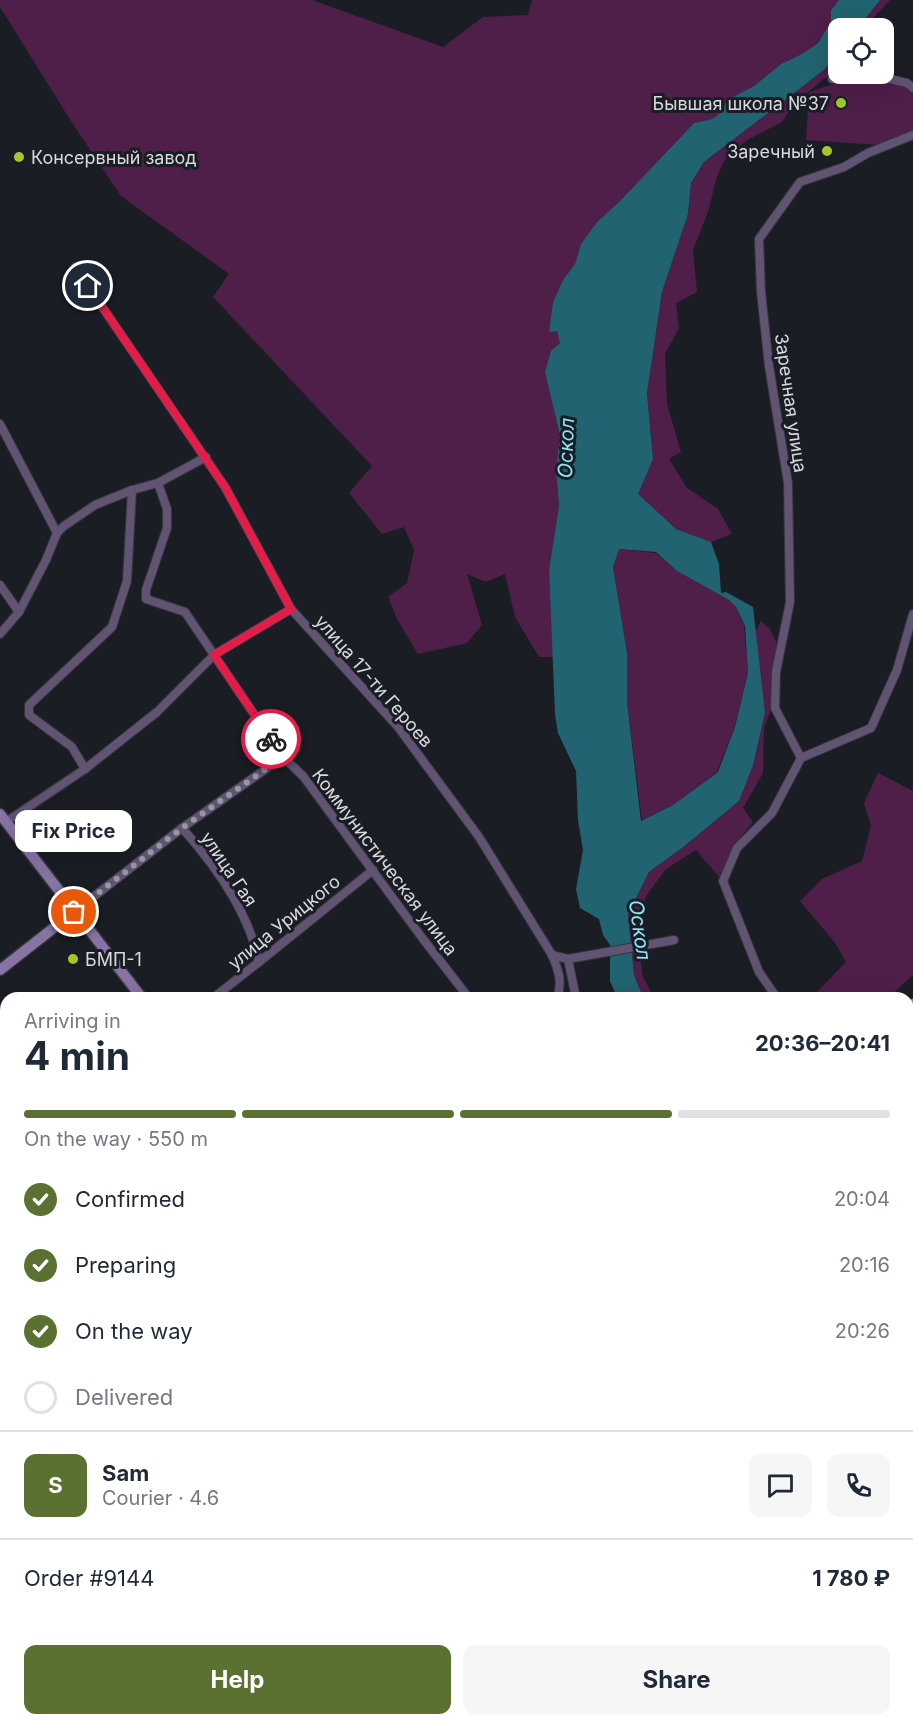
<!DOCTYPE html>
<html lang="en">
<head>
<meta charset="utf-8">
<style>
	:root { --surface:#fff; --page:#f6f6f7; --text:#1f2937; --muted:#747a83; --line:#e0e1e3; --accent:#5a7131 }
	body { margin:0; font-family:Inter,sans-serif; background:var(--page); color:var(--text); height:100vh; display:flex; flex-direction:column; font-size:22px; white-space:nowrap }
	* { box-sizing:border-box; margin:0 }
	p { font-size:20px; color:var(--muted) }
	.icon { flex:none; width:33px; height:33px; fill:none; stroke:currentColor; stroke-width:2; stroke-linecap:round; stroke-linejoin:round }
	.map { position:relative; flex:1; overflow:hidden }
	.side { position:absolute; left:0px; top:992px; width:914px; height:734px; display:flex; flex-direction:column; background:var(--surface); border-radius:18px 18px 0 0; box-shadow:0 6px 24px #0002 }
	.side>* { flex:none }
	.fabs { position:absolute; left:828px; top:18px; display:grid; gap:12px }
	.fabs a { display:grid; place-items:center; width:66px; height:66px; border-radius:12px; background:var(--surface); box-shadow:0 6px 24px #0002; font-size:30px }
	.pin { position:absolute; display:grid; place-items:center; width:51px; height:51px; color:#fff; margin:-26px; border:3px solid #fff; border-radius:50%; box-shadow:0 2px 6px #0007 }
	.courier { position:absolute; display:grid; place-items:center; width:60px; height:60px; margin:-30px; border:4px solid #e11d48; border-radius:50%; background:#fff; color:#222; box-shadow:0 2px 8px #0007 }
	.bubble { position:absolute; height:42px; border-radius:12px; background:var(--surface); box-shadow:0 6px 24px #0002; font-size:20px; font-weight:700; line-height:42px; text-align:center }
	.head em { font-style:normal; font-weight:700 }
	.head div { display:flex; flex-direction:column-reverse }
	.head { display:flex; align-items:center; justify-content:space-between; height:102px; padding:0 24px }
	h1 { font-size:39px; font-weight:700; line-height:45px }
	.bar { display:grid; grid-template-columns:repeat(4,1fr); gap:9px 6px; align-content:center; height:72px; padding:0 24px }
	.bar i { height:8px; border-radius:4px; background:var(--line) }
	.bar .active { background:var(--accent) }
	.bar p { grid-column:span 4 }
	.line { display:flex; align-items:center; gap:15px; padding:0 24px; border-top:2px solid var(--line) }
	.line div { flex:1 }
	.round { display:grid; place-items:center; flex:none; width:63px; height:63px; border-radius:12px; background:var(--page) }
	ol { padding:0 24px; list-style:none }
	li { display:flex; align-items:center; gap:18px; height:66px }
	li p { margin-inline-start:auto }
	li .icon { padding:6px; border-radius:50%; background:var(--accent); color:#fff; stroke-width:4 }
	li:last-child { color:var(--muted) }
	li i { width:33px; height:33px; border:3px solid var(--line); border-radius:50% }
	.cta { display:flex; gap:12px; margin-top:auto; padding:12px 24px }
	.cta a { flex:1; height:69px; border-radius:12px; background:var(--accent); color:#fff; font-size:24px; font-weight:700; line-height:69px; text-align:center }
	.cta a+a { background:var(--page); color:var(--text) }
	.map>svg:first-child { display:block }
	.green { fill:#4f1e49 }
	.water { fill:#216370; fill-rule:evenodd }
	.lines { fill:none; stroke-linecap:round; stroke-linejoin:round }
	.street-casing { stroke:#35373f; stroke-width:10 }
	.secondary-casing { stroke:#35373f; stroke-width:13 }
	.primary-casing { stroke:#35373f; stroke-width:14 }
	.street { stroke:#615473; stroke-width:8 }
	.secondary { stroke:#8773a4; stroke-width:10 }
	.primary { stroke:#a58acb; stroke-width:12 }
	.done { stroke:#96989e; stroke-width:6; stroke-dasharray:0 10.8 }
	.route { stroke:#e11d48; stroke-width:8 }
	.poi-dot { fill:#a2c929; stroke:#1b1d25; stroke-width:2 }
	.labels { text-anchor:middle; dominant-baseline:central; stroke-width:6; stroke-linejoin:round; paint-order:stroke }
	.poi-label { font-size:18px; fill:#d8dadf; stroke:#1b1d25; text-anchor:end }
	.street-label { font-size:18px; fill:#d8dadf; stroke:#1b1d25 }
	.water-label { font-size:20px; font-style:italic; fill:#8ee3f5; stroke:#1b1d25 }
</style>
</head>
<body>
<div class="map">
<svg width="913" height="1724" viewBox="0 0 913 1724">
	<rect width="100%" height="100%" fill="#1b1d25"/>
	<g class="green">
		<path d="M0 0H312L443 47 483 17 528 15 532 0H839L831 10V22L818 43 802 54 781 64 754 86 729 99 720 113 712 119 694 123 620 201 597 222 581 244 575 264 563 280 553 302 549 332 557 330 560 343 554 407 560 435 556 471 559 506 549 570 553 657H539L515 617 505 574 486 582 467 574 482 625 467 643 418 654 397 619 388 597 407 583 414 550 404 527 382 534 349 493 372 466 213 297 229 274 121 196 69 118 0 7Z"/>
		<path d="M880 0H890L864 28H858Z"/>
		<path d="M838 52V68L794 103 782 122 747 140 724 161 716 179 709 209 693 250 697 292 676 303 679 328 665 354 667 404 681 452 669 459 687 488 718 509 732 534 711 542 676 529 637 494 653 459 647 393 662 292 688 214 691 183 704 162 824 70Z"/>
		<path d="M864 74 907 85 913 89V132L879 145 806 140 809 92Z"/>
		<path d="M618 549 656 553 677 571 729 600 736 607 744 626 748 673 735 726 717 772 673 805 642 820 627 702V653L613 567Z"/>
		<path d="M761 621 770 629 777 644 772 708 764 727 763 773 743 808 753 822 734 845 719 877 696 850 666 869 646 896 636 926 643 977 654 997H643L634 975 628 916 649 872 682 848 739 801 765 712 755 633Z"/>
		<path d="M878 773 913 791V975L889 997H812L846 962 836 944 800 901 822 879 862 861 871 826 864 803Z"/>
		<path d="M908 1135 913 1140V1191L908 1188Z"/>
	</g>
	<g class="water">
		<path d="M839 0H880L858 28H838V52L824 70 704 162 691 183 688 214 662 292 647 393 653 459 638 494 676 529 711 542 719 564 721 593 726 592 753 607 765 712 753 765 739 801 682 848 649 872 628 915 634 975 643 997H617L610 981V945L603 935 599 919 580 908 576 889 583 850 578 820 576 771 558 733 555 714 549 570 559 506 556 471 560 435 545 372 551 351 560 343 557 331 549 332 553 302 563 280 575 264 581 244 597 222 620 201 694 123 712 119 720 113 729 99 754 86 781 64 802 54 818 43 831 22V10ZM619 549 656 552 677 571 729 600 736 607 745 626 748 673 735 727 718 772 673 805 641 821 627 702V653L613 567Z"/>
		<path d="M908 1188 913 1191V1236L908 1233Z"/>
	</g>
	<g class="lines">
		<defs>
			<g id="street">
				<path d="M870 74 907 83 913 88"/>
				<path d="M832 79 855 74"/>
				<path d="M75 267 225 487 291 609 398 727 479 837 552 955C558 969 563 982 557 998"/>
				<path d="M0 424 57 533"/>
				<path d="M158 483 167 509V528L146 590V599L185 612 283 757 303 776 423 939 469 998"/>
				<path d="M0 585 19 612"/>
				<path d="M0 634 19 612 46 560 57 533 64 526 95 505 132 490 158 483 206 457"/>
				<path d="M801 758 775 708 776 672 790 602 788 483 769 366 761 292 759 239 800 182 844 167 868 153 913 135"/>
				<path d="M85 769 72 747 29 715V705L112 627 127 581 132 490"/>
				<path d="M6 822 85 769 157 712 214 655 291 609"/>
				<path d="M182 828C216 866 249 913 259 962"/>
				<path d="M74 912 182 828 283 757"/>
				<path d="M552 955 568 959 576 998"/>
				<path d="M568 959 674 940"/>
				<path d="M213 998 259 962 373 870"/>
				<path d="M777 998 759 972 723 881 737 848 772 813 801 758 871 728 897 670 913 614"/>
				<path d="M908 1143 913 1147"/>
				<path d="M0 1159 6 1154"/>
				<path d="M5 1436 6 1429"/>
				<path d="M908 1502 913 1498"/>
				<path d="M908 1620 913 1626"/>
				<path d="M0 1626 1 1627"/>
				<path d="M55 1724 63 1719"/>
				<path d="M696 1724 699 1719"/>
				<path d="M750 1724 751 1719"/>
			</g>
			<g id="secondary">
				<path d="M0 814 142 998"/>
				<path d="M0 970 74 912"/>
				<path d="M0 1244 6 1252"/>
				<path d="M72 1719 75 1724"/>
			</g>
			<g id="primary">
				<path d="M908 1011 913 1005"/>
				<path d="M908 1317 913 1313"/>
				<path d="M361 1719 364 1724"/>
				<path d="M0 1722 6 1718"/>
				<path d="M19 1724 26 1719"/>
				<path d="M380 1724 386 1719"/>
			</g>
		</defs>
		<use href="#street" class="street-casing"/>
		<use href="#secondary" class="secondary-casing"/>
		<use href="#primary" class="primary-casing"/>
		<use href="#street" class="street"/>
		<use href="#secondary" class="secondary"/>
		<use href="#primary" class="primary"/>
	</g>
	<g class="lines">
		<path class="done" d="M74 912 182 828 283 757 271 739"/>
		<path class="route" d="M88 286 225 487 291 609 214 655 271 739"/>
	</g>
	<g class="poi-dot">
		<circle cx="841" cy="103" r="6"/>
		<circle cx="827" cy="151" r="6"/>
		<circle cx="19" cy="157" r="6"/>
		<circle cx="73" cy="959" r="6"/>
	</g>
	<g class="labels">
		<g class="poi-label">
			<text x="829" y="103">Бывшая школа №37</text>
			<text x="815" y="151">Заречный</text>
			<text x="31" y="157" text-anchor="start">Консервный завод</text>
			<text x="85" y="959" text-anchor="start">БМП-1</text>
		</g>
		<g class="street-label">
			<text transform="translate(791 403) rotate(82)">Заречная улица</text>
			<text transform="translate(374 681) rotate(49)">улица 17-ти Героев</text>
			<text transform="translate(385 862) rotate(53)">Коммунистическая улица</text>
			<text transform="translate(229 869) rotate(56)">улица Гая</text>
			<text transform="translate(284 922) rotate(-39)">улица Урицкого</text>
		</g>
		<g class="water-label">
			<text transform="translate(566 448) rotate(-88)">Оскол</text>
			<text transform="translate(640 930) rotate(82)">Оскол</text>
		</g>
	</g>
</svg>
<div class="fabs">
<a><svg class="icon" aria-label="locate" viewBox="0 0 24 24"><circle cx="12" cy="12" r="6"/><path d="M12 2v4M12 18v4M2 12h4M18 12h4"/></svg></a>
</div>
<div class="pin" style="left:74px;top:912px;background:#ea580c"><svg class="icon" aria-label="bag" viewBox="0 0 24 24"><path d="M5 8h14l-1 12H6zM9 8a3 3 0 0 1 6 0"/></svg></div>
<div class="pin" style="left:88px;top:286px;background:#1f2937"><svg class="icon" aria-label="home" viewBox="0 0 24 24"><path d="M3 11l9-7 9 7M6 9v11h12V9"/></svg></div>
<div class="courier" style="left:271px;top:739px"><svg class="icon" aria-label="bike" viewBox="0 0 24 24"><circle cx="6" cy="16" r="4"/><circle cx="18" cy="16" r="4"/><path d="M6 16l4-8h5l3 8M10 8l3 8H6M13 5h3"/></svg></div>
<div class="bubble" style="left:15px;top:810px;width:117px">Fix Price</div>
<section class="side">
<div class="head"><div><h1>4 min</h1><p>Arriving in</p></div><em>20:36–20:41</em></div>
<div class="bar"><i class="active"></i><i class="active"></i><i class="active"></i><i></i><p>On the way · 550 m</p></div>
<ol>
<li><svg class="icon" aria-label="check" viewBox="0 0 24 24"><path d="M5 12l5 5 9-10"/></svg>Confirmed<p>20:04</p></li>
<li><svg class="icon" aria-label="check" viewBox="0 0 24 24"><path d="M5 12l5 5 9-10"/></svg>Preparing<p>20:16</p></li>
<li><svg class="icon" aria-label="check" viewBox="0 0 24 24"><path d="M5 12l5 5 9-10"/></svg>On the way<p>20:26</p></li>
<li><i></i>Delivered</li>
</ol>
<div class="line" style="height:108px"><b class="round" style="background:var(--accent);color:#fff">S</b><div><b>Sam</b><p>Courier · 4.6</p></div><a class="round"><svg class="icon" aria-label="chat" viewBox="0 0 24 24"><path d="M4 5h16v11H9l-5 4z"/></svg></a><a class="round"><svg class="icon" aria-label="phone" viewBox="0 0 24 24"><path d="M5 4h4l2 5-3 2q2 4 5 5l2-3 5 2v4C11 20 4 13 5 4z"/></svg></a></div>
<div class="line" style="height:78px"><div>Order #9144</div><b>1 780 ₽</b></div>
<div class="cta"><a>Help</a><a>Share</a></div>
</section>
</div>
</body>
</html>
